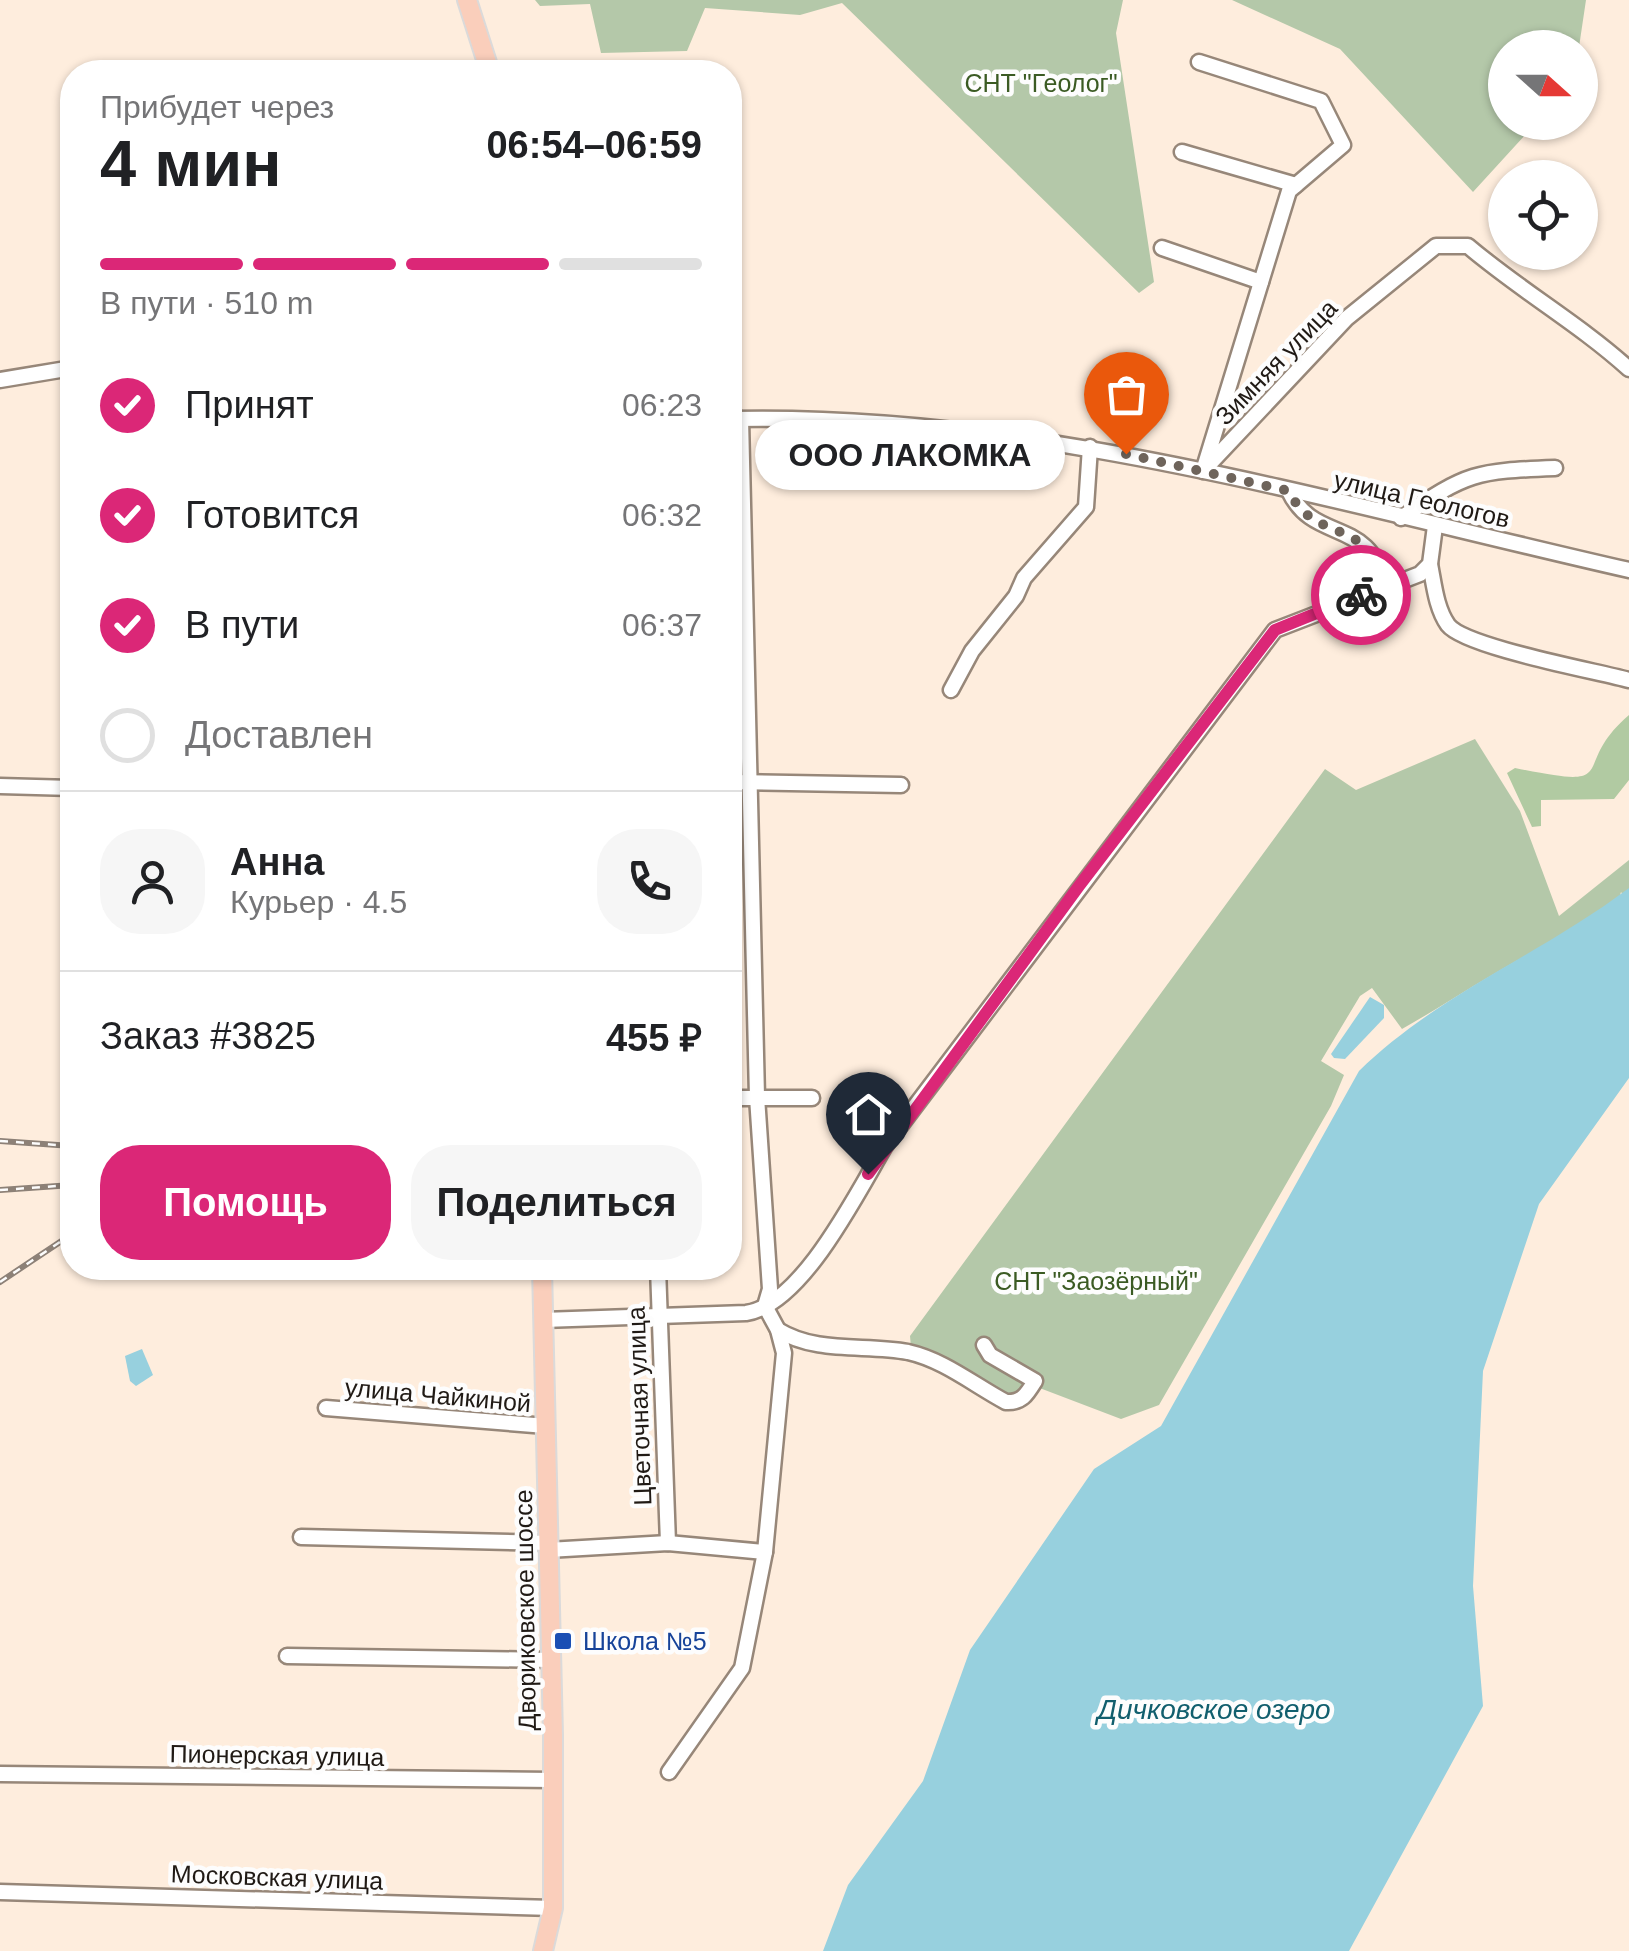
<!DOCTYPE html>
<html lang="ru">
<head>
<meta charset="utf-8">
<style>
	:root { --surface:#fff; --page:#f6f6f6; --text:#202124; --muted:#757577; --line:#e0e0e0; --accent:#db2777 }
	body { margin:0; font-family:Arial,sans-serif; background:var(--page); color:var(--text); height:100vh; display:flex; flex-direction:column; font-size:38px; white-space:nowrap }
	* { box-sizing:border-box; margin:0 }
	p { font-size:32px; color:var(--muted) }
	.icon { flex:none; width:55px; height:55px; fill:none; stroke:currentColor; stroke-width:2; stroke-linecap:round; stroke-linejoin:round }
	.map { position:relative; flex:1; overflow:hidden }
	.side { position:absolute; left:60px; top:60px; width:682px; height:1220px; display:flex; flex-direction:column; background:var(--surface); border-radius:40px; box-shadow:0 2px 8px #0004 }
	.side>* { flex:none }
	.needle { width:65px; rotate:111deg }
	.tools { position:absolute; left:1488px; top:30px; display:grid; gap:20px }
	.tools a { display:grid; place-items:center; width:110px; height:110px; border-radius:50%; background:var(--surface); box-shadow:0 2px 8px #0004; font-size:50px }
	.pin { position:absolute; display:grid; place-items:center; width:85px; height:85px; color:#fff; margin:-102px -42px; border-radius:50% 50% 50% 0; rotate:-45deg; box-shadow:0 0 10px #0007 }
	.pin .icon { rotate:45deg }
	.courier { position:absolute; display:grid; place-items:center; width:100px; height:100px; margin:-50px; border:8px solid #db2777; border-radius:50%; background:#fff; color:#222; box-shadow:0 2px 12px #0007 }
	.bubble { position:absolute; height:70px; border-radius:35px; background:var(--surface); box-shadow:0 2px 8px #0004; font-size:32px; font-weight:700; line-height:70px; text-align:center }
	.headline em { font-style:normal; font-weight:700 }
	.headline div { display:flex; flex-direction:column-reverse }
	.headline { display:flex; align-items:center; justify-content:space-between; height:170px; padding:0 40px }
	h1 { font-size:65px; font-weight:700; line-height:75px }
	.bar { display:grid; grid-template-columns:repeat(4,1fr); gap:15px 10px; align-content:center; height:120px; padding:0 40px }
	.bar i { height:12px; border-radius:8px; background:var(--line) }
	.bar .current { background:var(--accent) }
	.bar p { grid-column:span 4 }
	.line { display:flex; align-items:center; gap:25px; padding:0 40px; border-top:2px solid var(--line) }
	.line div { flex:1 }
	.round { display:grid; place-items:center; flex:none; width:105px; height:105px; border-radius:40px; background:var(--page) }
	ol { padding:0 40px; list-style:none }
	li { display:flex; align-items:center; gap:30px; height:110px }
	li p { margin-inline-start:auto }
	li .icon { padding:10px; border-radius:50%; background:var(--accent); color:#fff; stroke-width:4 }
	li:last-child { color:var(--muted) }
	li i { width:55px; height:55px; border:5px solid var(--line); border-radius:50% }
	.primary-button { display:flex; gap:20px; margin-top:auto; padding:20px 40px }
	.primary-button a { flex:1; height:115px; border-radius:40px; background:var(--accent); color:#fff; font-size:40px; font-weight:700; line-height:115px; text-align:center }
	.primary-button a+a { background:var(--page); color:var(--text) }
	.map>svg:first-child { display:block }
	.green { fill:#b4c8a9 }
	.forest { fill:#b1caa2 }
	.water { fill:#97d0de }
	.lines { fill:none; stroke-linecap:round; stroke-linejoin:round }
	.minor-casing { stroke:#978779; stroke-width:19 }
	.major-casing { stroke:#dbdada; stroke-width:22 }
	.minor { stroke:#fff; stroke-width:14 }
	.major { stroke:#facebb; stroke-width:18 }
	.rail-casing { stroke:#8d8177; stroke-width:6 }
	.rail { stroke:#fdfdfd; stroke-width:2.5; stroke-dasharray:8; stroke-linecap:butt }
	.done { stroke:#6e645b; stroke-width:10; stroke-dasharray:0 18 }
	.route { stroke:#db2777; stroke-width:12 }
	.transit-dot { fill:#1a4fb4; stroke:#fdfdfd; stroke-width:4 }
	.labels { text-anchor:middle; dominant-baseline:central; stroke-width:9; stroke-linejoin:round; paint-order:stroke }
	.park-label { font-size:25px; fill:#3b5b23; stroke:#fdfdfd }
	.street-label { font-size:25px; fill:#201a15; stroke:#fdfdfd }
	.transit-label { font-size:25px; fill:#164399; stroke:#fdfdfd; text-anchor:start }
	.water-label { font-size:28px; font-style:italic; fill:#125f6e; stroke:#fdfdfd }
</style>
</head>
<body>
<div class="map">
<svg width="1629" height="1951" viewBox="0 0 1629 1951">
	<rect width="100%" height="100%" fill="#feeddd"/>
	<g class="green">
		<path d="M535 0H1123L1116 33 1154 282 1139 293 842 3 800 15 705 8 687 51 601 53 590 4 540 6Z"/>
		<path d="M1232 0H1586L1579 47 1505 48V122L1536 123 1473 192 1340 49Z"/>
		<path d="M1475 739 1520 811 1559 916 1629 860V904L1621 892 1613 919C1536 941 1471 990 1402 1029L1372 988 1360 996 1321 1061 1344 1075 1331 1106 1159 1405 1121 1419 1037 1387 1006 1396 911 1347 910 1336 1325 769 1356 790Z"/>
	</g>
	<path class="forest" d="M1629 715V780L1614 799 1541 800V826L1532 827 1507 773 1515 768C1627 791 1567 768 1629 715Z"/>
	<g class="water">
		<path d="M1629 888V1078L1539 1204 1483 1371 1473 1586 1483 1706 1349 1951H823L848 1885 923 1781 970 1650 1094 1469 1161 1426 1359 1071C1439 993 1540 955 1629 888Z"/>
		<path d="M1370 997 1384 1005V1018L1345 1059 1334 1058 1331 1054Z"/>
		<path d="M142 1349 153 1375 136 1386 130 1381 125 1356Z"/>
	</g>
	<g class="lines">
		<defs>
			<g id="minor">
				<path d="M1199 62 1321 101 1343 145 1289 191 1203 471 1347 318 1436 246H1468C1521 291 1578 323 1629 369"/>
				<path d="M1182 152 1296 185"/>
				<path d="M1162 248 1261 282"/>
				<path d="M0 380 72 368"/>
				<path d="M730 419C1036 412 1333 503 1629 570"/>
				<path d="M1289 491C1314 545 1372 515 1385 588"/>
				<path d="M1401 518C1467 472 1476 471 1555 468"/>
				<path d="M1430 564C1434 584 1436 608 1448 625 1465 647 1596 671 1629 680"/>
				<path d="M951 690 972 651 1016 596 1024 578 1086 507 1090 447"/>
				<path d="M730 782 901 785"/>
				<path d="M0 786 72 788"/>
				<path d="M730 1098H812"/>
				<path d="M658 1268 668 1543"/>
				<path d="M543 1320 746 1313C802 1305 857 1193 885 1146L1275 630 1420 574 1430 564 1435 526"/>
				<path d="M778 1330C817 1354 865 1344 908 1352 944 1360 974 1385 1006 1402 1022 1403 1027 1394 1035 1381L990 1355 984 1345"/>
				<path d="M326 1408 546 1426"/>
				<path d="M301 1537 548 1543"/>
				<path d="M548 1550 668 1543 765 1552"/>
				<path d="M287 1656 551 1660"/>
				<path d="M669 1772 742 1668 765 1552 784 1353 778 1330 765 1306 770 1289 757 1097 741 419"/>
				<path d="M0 1774 553 1780"/>
				<path d="M0 1892 553 1908"/>
			</g>
			<g id="major">
				<path d="M467 0 490 72"/>
				<path d="M542 1268 553 1735V1908L543 1951"/>
			</g>
		</defs>
		<use href="#minor" class="minor-casing"/>
		<use href="#major" class="major-casing"/>
		<use href="#minor" class="minor"/>
		<use href="#major" class="major"/>
		<defs>
			<g id="rail">
				<path d="M0 1141 72 1146"/>
				<path d="M0 1190 72 1185"/>
				<path d="M0 1282 72 1234"/>
			</g>
		</defs>
		<use href="#rail" class="rail-casing"/>
		<use href="#rail" class="rail"/>
	</g>
	<g class="lines">
		<path class="done" d="M1126 454 1289 491C1314 545 1371 515 1386 588L1361 595"/>
		<path class="route" d="M868 1174 1079 886 1275 630 1361 595"/>
	</g>
	<rect class="transit-dot" x="553" y="1631" width="20" height="20" rx="5"/>
	<g class="labels">
		<g class="park-label">
			<text x="1041" y="83">СНТ "Геолог"</text>
			<text x="1096" y="1281">СНТ "Заозёрный"</text>
		</g>
		<g class="street-label">
			<text transform="translate(1276 362) rotate(-46)">Зимняя улица</text>
			<text transform="translate(1422 499) rotate(13)">улица Геологов</text>
			<text transform="translate(438 1395) rotate(5)">улица Чайкиной</text>
			<text transform="translate(639 1406) rotate(-92)">Цветочная улица</text>
			<text transform="translate(525 1610) rotate(-91)">Двориковское шоссе</text>
			<text transform="translate(277 1755) rotate(1)">Пионерская улица</text>
			<text transform="translate(277 1877) rotate(2)">Московская улица</text>
		</g>
		<g class="transit-label">
			<text x="583" y="1641">Школа №5</text>
		</g>
		<g class="water-label">
			<text x="1214" y="1709">Дичковское озеро</text>
		</g>
	</g>
</svg>
<div class="tools">
<a><svg class="needle" viewBox="-14 -14 28 28"><path d="M0-13l5 13h-10z" fill="#e53935"/><path d="M0 13l5-13h-10z" fill="#757577"/></svg></a>
<a><svg class="icon" aria-label="locate" viewBox="0 0 24 24"><circle cx="12" cy="12" r="6"/><path d="M12 2v4M12 18v4M2 12h4M18 12h4"/></svg></a>
</div>
<div class="pin" style="left:1126px;top:454px;background:#ea580c"><svg class="icon" aria-label="bag" viewBox="0 0 24 24"><path d="M5 8h14l-1 12H6zM9 8a3 3 0 0 1 6 0"/></svg></div>
<div class="pin" style="left:868px;top:1174px;background:#1f2937"><svg class="icon" aria-label="home" viewBox="0 0 24 24"><path d="M3 11l9-7 9 7M6 9v11h12V9"/></svg></div>
<div class="courier" style="left:1361px;top:595px"><svg class="icon" aria-label="bike" viewBox="0 0 24 24"><circle cx="6" cy="16" r="4"/><circle cx="18" cy="16" r="4"/><path d="M6 16l4-8h5l3 8M10 8l3 8H6M13 5h3"/></svg></div>
<div class="bubble" style="left:755px;top:420px;width:310px">ООО ЛАКОМКА</div>
<section class="side">
<div class="headline"><div><h1>4 мин</h1><p>Прибудет через</p></div><em>06:54–06:59</em></div>
<div class="bar"><i class="current"></i><i class="current"></i><i class="current"></i><i></i><p>В пути · 510 m</p></div>
<ol>
<li><svg class="icon" aria-label="check" viewBox="0 0 24 24"><path d="M5 12l5 5 9-10"/></svg>Принят<p>06:23</p></li>
<li><svg class="icon" aria-label="check" viewBox="0 0 24 24"><path d="M5 12l5 5 9-10"/></svg>Готовится<p>06:32</p></li>
<li><svg class="icon" aria-label="check" viewBox="0 0 24 24"><path d="M5 12l5 5 9-10"/></svg>В пути<p>06:37</p></li>
<li><i></i>Доставлен</li>
</ol>
<div class="line" style="height:180px"><a class="round"><svg class="icon" aria-label="person" viewBox="0 0 24 24"><circle cx="12" cy="8" r="4"/><path d="M4 21q1-7 8-7t8 7"/></svg></a><div><b>Анна</b><p>Курьер · 4.5</p></div><a class="round"><svg class="icon" aria-label="phone" viewBox="0 0 24 24"><path d="M5 4h4l2 5-3 2q2 4 5 5l2-3 5 2v4C11 20 4 13 5 4z"/></svg></a></div>
<div class="line" style="height:130px"><div>Заказ #3825</div><b>455 ₽</b></div>
<div class="primary-button"><a>Помощь</a><a>Поделиться</a></div>
</section>
</div>
</body>
</html>
